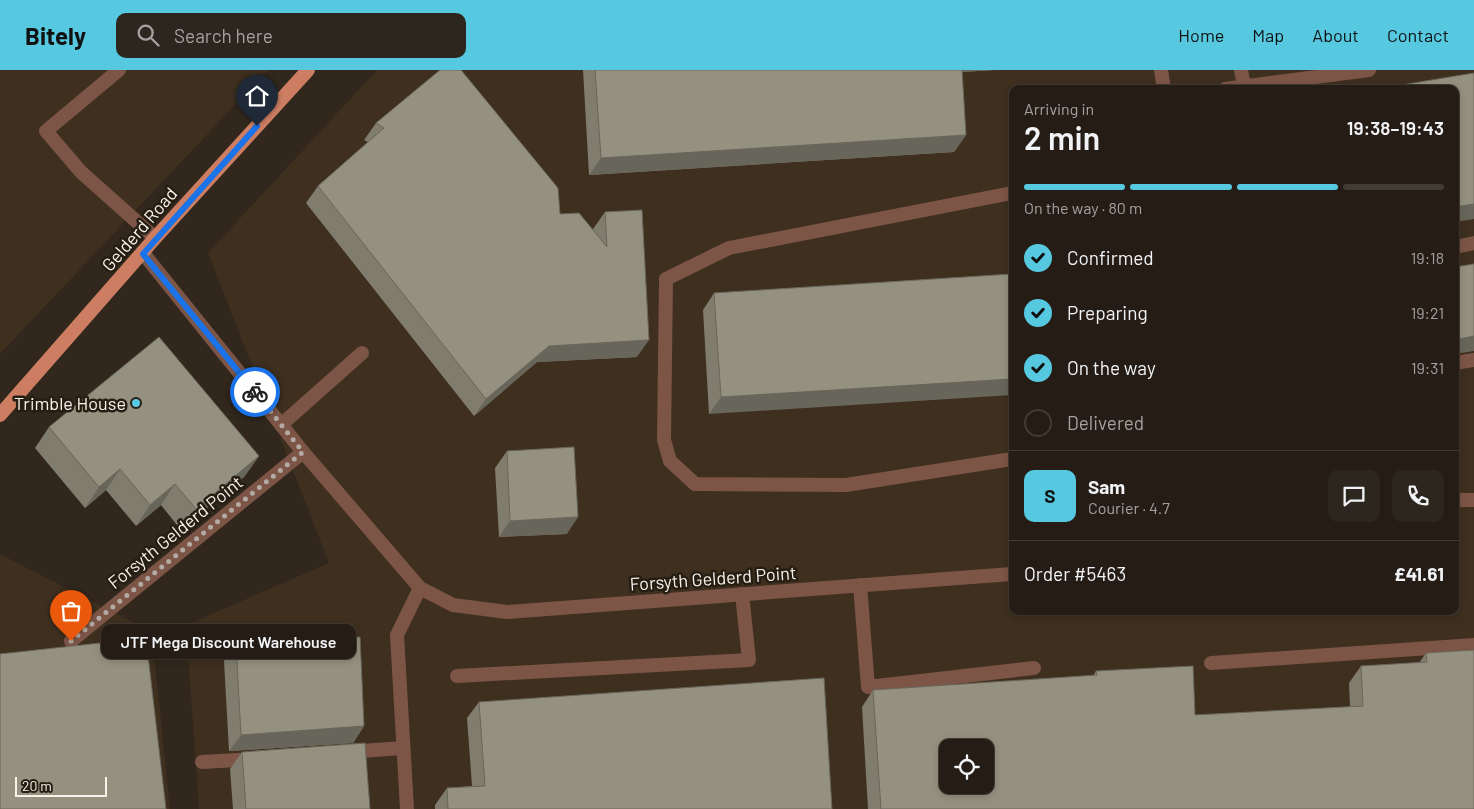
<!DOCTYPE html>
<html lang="en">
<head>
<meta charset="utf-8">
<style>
	:root { --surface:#251d15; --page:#2d261e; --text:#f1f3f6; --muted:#a3a2a0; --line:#423b34; --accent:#56c9e1 }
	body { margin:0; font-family:Barlow,sans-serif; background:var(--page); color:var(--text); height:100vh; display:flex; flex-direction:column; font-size:19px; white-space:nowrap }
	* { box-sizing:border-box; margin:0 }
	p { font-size:16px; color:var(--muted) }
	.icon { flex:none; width:28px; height:28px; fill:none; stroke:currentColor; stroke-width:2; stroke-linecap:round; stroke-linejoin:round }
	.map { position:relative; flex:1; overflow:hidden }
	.panel { position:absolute; left:1009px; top:15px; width:450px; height:530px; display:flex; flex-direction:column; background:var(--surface); border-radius:10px; box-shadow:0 2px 8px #0003,0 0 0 1px var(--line) }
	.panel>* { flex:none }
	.buttons { position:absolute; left:939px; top:669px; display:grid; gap:10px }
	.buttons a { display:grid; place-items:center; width:55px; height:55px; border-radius:10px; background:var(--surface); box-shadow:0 2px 8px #0003,0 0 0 1px var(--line); font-size:25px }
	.scale { position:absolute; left:15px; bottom:12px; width:92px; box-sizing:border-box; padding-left:5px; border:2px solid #f9f2eb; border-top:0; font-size:14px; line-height:18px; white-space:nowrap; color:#f9f2eb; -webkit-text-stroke:4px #271e13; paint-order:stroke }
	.pin { position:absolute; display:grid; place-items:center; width:42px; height:42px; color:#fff; margin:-51px -21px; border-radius:50% 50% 50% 0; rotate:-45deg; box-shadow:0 0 5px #0007 }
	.pin .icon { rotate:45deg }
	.courier { position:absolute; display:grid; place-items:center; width:50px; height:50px; margin:-25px; border:4px solid #1a73e8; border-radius:50%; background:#fff; color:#222; box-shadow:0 1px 6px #0007 }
	.bubble { position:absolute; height:35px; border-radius:10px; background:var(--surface); box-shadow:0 2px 8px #0003,0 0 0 1px var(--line); font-size:16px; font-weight:600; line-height:35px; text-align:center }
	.head em { font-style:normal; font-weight:600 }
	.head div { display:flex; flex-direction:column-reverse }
	.head { display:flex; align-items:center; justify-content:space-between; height:85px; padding:0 15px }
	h1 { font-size:32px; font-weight:600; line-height:38px }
	.bar { display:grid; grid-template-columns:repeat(4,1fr); gap:8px 5px; align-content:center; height:60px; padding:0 15px }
	.bar i { height:6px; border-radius:4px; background:var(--line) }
	.bar .active { background:var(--accent) }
	.bar p { grid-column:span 4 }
	.line { display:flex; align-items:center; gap:12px; padding:0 15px; border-top:1px solid var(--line) }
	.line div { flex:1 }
	.round { display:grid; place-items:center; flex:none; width:52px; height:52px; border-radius:10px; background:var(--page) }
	ol { padding:0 15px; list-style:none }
	li { display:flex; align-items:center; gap:15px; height:55px }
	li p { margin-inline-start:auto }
	li .icon { padding:5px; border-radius:50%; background:var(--accent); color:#111; stroke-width:4 }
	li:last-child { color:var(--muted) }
	li i { width:28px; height:28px; border:2px solid var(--line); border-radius:50% }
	header { display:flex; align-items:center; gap:30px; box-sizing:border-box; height:70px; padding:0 25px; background:var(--accent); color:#111 }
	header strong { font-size:24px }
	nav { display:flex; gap:28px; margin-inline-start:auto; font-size:18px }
	.search { width:350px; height:45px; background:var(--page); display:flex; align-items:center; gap:12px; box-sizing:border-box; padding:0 18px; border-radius:10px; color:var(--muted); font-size:19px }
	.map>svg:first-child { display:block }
	.built { fill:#3e2f1f; fill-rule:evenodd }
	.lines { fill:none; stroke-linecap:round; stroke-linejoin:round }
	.service { stroke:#7c5547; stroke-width:14 }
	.minor { stroke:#7c5547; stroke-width:14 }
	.primary { stroke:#cd7e62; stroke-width:14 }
	.wall { fill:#807d6f }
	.shaded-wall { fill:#68665a }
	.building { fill:#959181; stroke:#68665a; fill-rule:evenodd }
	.done { stroke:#b3aba3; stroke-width:5; stroke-dasharray:0 9 }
	.route { stroke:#1a73e8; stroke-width:6 }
	.poi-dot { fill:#56c9e1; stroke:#271e13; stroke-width:2 }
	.labels { text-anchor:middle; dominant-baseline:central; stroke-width:5; stroke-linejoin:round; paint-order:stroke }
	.street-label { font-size:18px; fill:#f9f2eb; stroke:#271e13 }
	.poi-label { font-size:18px; fill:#f9f2eb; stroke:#271e13; text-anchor:end }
</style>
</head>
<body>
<header>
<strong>Bitely</strong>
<div class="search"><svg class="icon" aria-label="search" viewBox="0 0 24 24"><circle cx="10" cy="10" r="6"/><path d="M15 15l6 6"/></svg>Search here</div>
<nav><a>Home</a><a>Map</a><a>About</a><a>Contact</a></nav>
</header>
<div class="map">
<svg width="1474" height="739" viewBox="0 0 1474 739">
	<rect width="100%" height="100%" fill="#31271c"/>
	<g class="built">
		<path d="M0 0H268L0 284Z"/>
		<path d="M377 0H1474V739H199L186 555 329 493 208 183ZM1012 19H1455V541H1012ZM948 678H985V715H948Z"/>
		<path d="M0 484 152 562 170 739H0Z"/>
	</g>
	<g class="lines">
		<g class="service">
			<path d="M119 0 46 61 81 102 155 168"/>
			<path d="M1241 0 1244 16"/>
			<path d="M1225 19 1369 0"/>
			<path d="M1012 123 729 178 666 209 664 370 670 391 695 414 846 415 1012 389"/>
			<path d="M1455 177 1474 173"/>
			<path d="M1455 293 1474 290"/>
			<path d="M281 355 362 283"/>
			<path d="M860 515 868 617 1034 598"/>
			<path d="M1211 593 1474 575"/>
			<path d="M457 606 749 590 742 524"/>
			<path d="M347 682 403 678"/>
			<path d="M202 692 255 689"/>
		</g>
		<g class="minor">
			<path d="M1161 0 1164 19"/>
			<path d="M143 183 303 382 420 518 453 535 507 542 1012 504"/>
			<path d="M1455 430H1474"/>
			<path d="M71 571 303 382"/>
			<path d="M407 739 397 565 420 518"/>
		</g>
		<path class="primary" d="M0 345 155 168 308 0"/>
	</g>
	<g class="wall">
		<path d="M583 0H994L962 2 966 65 954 82 589 105Z"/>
		<path d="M376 53 560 144 593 160V159L605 142 637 287 537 292 474 346 306 133 318 116 368 72 364 70Z"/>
		<path d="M1012 204 709 344 703 240 714 223Z"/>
		<path d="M49 357 259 386 244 407 181 460 161 435 136 456 106 420 85 438 35 378Z"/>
		<path d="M507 381 567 464 499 467 495 398Z"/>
		<path d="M236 574 364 656 353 673 229 681 224 591Z"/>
		<path d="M1426 583 1474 739H868L862 637 873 620 1093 606 1096 601 1195 645 1350 637 1349 613 1361 596 1419 593Z"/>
		<path d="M479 632 832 739H435V735L447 718 472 716 467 648Z"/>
		<path d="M242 682 370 739H233L230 699Z"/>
	</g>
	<g class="shaded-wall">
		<path d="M951 0H994L949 3Z"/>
		<path d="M966 65 954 82 589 105 601 88Z"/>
		<path d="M1474 134V149L1455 152V137Z"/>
		<path d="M1474 266V281L1455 284V270Z"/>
		<path d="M649 270 637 287 537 292 474 346 486 329 549 276Z"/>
		<path d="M1012 309V325L709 344 721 327Z"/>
		<path d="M259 386 244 407 181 460 196 439Z"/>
		<path d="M120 399 106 420 85 438 99 417Z"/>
		<path d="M175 414 161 435 136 456 150 435Z"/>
		<path d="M578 447 567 464 499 467 510 451Z"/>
		<path d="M364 656 353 673 229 681 241 665Z"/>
	</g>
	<g class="building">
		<path d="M440 0H461L558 118 560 144 579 143 607 177 605 142 642 140 649 270 549 276 486 329 318 116 384 58 376 53Z"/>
		<path d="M595 0H962L966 65 601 88Z"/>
		<path d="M1474 3V134L1455 137V19H1377Z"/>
		<path d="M1474 194V266L1455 270V197Z"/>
		<path d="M1012 204V309L721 327 714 223Z"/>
		<path d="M159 267 259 386 196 439 175 414 150 435 120 399 99 417 49 357Z"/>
		<path d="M574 377 578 447 510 451 507 381Z"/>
		<path d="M360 567 364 656 241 665 236 574Z"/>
		<path d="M146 568 166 739H0V584Z"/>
		<path d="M1474 580V739H881L873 620 1097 605 1096 601 1193 596 1195 645 1363 636 1361 596 1427 592 1426 583ZM948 678H985V715H948Z"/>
		<path d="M824 608 832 739H448L447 718 485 716 479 632Z"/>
		<path d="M365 673 370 739H246L242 682Z"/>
	</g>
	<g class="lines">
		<path class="done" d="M71 571 303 382 255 322"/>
		<path class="route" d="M255 322 143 184 257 56"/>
	</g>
	<circle class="poi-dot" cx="136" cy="333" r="5"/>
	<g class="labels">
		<g class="street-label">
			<text transform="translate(139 159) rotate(-49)">Gelderd Road</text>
			<text transform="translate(175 462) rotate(-39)">Forsyth Gelderd Point</text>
			<text transform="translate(713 508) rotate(-4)">Forsyth Gelderd Point</text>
		</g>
		<g class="poi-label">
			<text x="126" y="333">Trimble House</text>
		</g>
	</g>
</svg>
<div class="buttons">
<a><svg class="icon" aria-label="locate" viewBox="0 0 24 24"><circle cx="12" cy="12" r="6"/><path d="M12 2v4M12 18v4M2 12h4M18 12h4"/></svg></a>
</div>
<div class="scale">20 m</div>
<div class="pin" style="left:71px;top:571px;background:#ea580c"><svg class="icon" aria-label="bag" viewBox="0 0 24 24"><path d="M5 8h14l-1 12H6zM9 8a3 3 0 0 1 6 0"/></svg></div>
<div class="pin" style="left:257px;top:56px;background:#1f2937"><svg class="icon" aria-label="home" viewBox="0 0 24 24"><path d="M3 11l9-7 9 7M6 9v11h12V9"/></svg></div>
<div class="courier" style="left:255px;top:322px"><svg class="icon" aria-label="bike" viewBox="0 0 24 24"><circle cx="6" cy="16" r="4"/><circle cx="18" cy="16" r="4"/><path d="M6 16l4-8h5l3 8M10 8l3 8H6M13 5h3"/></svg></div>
<div class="bubble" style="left:101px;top:554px;width:255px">JTF Mega Discount Warehouse</div>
<section class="panel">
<div class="head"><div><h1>2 min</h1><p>Arriving in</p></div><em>19:38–19:43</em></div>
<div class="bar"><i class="active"></i><i class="active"></i><i class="active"></i><i></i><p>On the way · 80 m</p></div>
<ol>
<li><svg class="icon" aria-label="check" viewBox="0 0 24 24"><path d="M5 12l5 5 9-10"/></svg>Confirmed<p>19:18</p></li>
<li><svg class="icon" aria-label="check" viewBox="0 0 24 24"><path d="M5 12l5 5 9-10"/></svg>Preparing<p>19:21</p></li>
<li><svg class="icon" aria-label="check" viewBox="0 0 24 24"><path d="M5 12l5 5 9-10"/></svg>On the way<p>19:31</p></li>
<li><i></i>Delivered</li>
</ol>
<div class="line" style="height:90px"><b class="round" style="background:var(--accent);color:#111">S</b><div><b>Sam</b><p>Courier · 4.7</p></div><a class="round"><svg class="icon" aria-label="chat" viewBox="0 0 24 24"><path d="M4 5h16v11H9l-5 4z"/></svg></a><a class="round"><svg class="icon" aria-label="phone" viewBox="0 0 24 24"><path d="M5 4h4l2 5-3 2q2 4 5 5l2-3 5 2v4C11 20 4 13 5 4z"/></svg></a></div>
<div class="line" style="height:65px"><div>Order #5463</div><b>£41.61</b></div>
</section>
</div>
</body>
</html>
